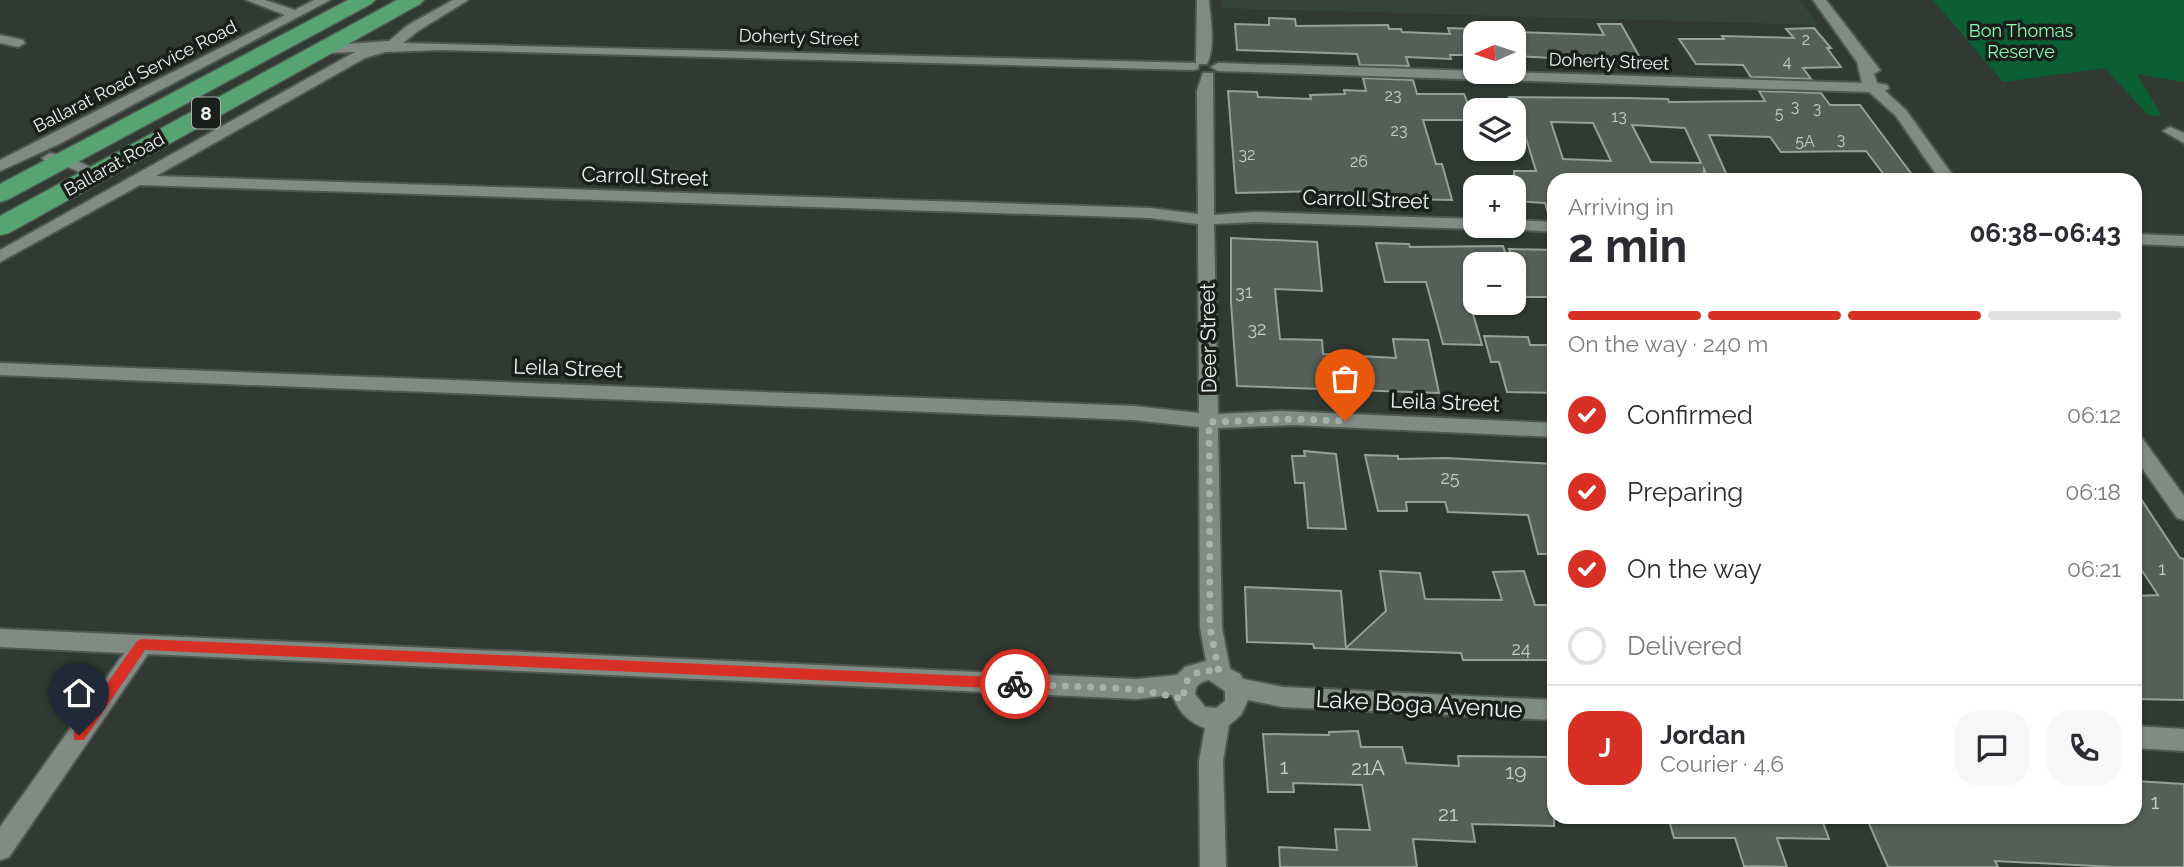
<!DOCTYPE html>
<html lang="en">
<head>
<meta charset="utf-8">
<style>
	:root { --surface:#fff; --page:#f7f7f7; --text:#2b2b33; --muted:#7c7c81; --line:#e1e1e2; --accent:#d93025 }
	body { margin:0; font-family:Raleway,sans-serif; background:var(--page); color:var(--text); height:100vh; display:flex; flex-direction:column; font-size:26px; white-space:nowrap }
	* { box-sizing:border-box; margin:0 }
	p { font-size:23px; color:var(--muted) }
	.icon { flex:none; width:38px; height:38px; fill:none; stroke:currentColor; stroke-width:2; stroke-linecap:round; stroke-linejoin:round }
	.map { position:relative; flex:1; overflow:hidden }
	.details { position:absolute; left:1547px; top:173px; width:595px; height:651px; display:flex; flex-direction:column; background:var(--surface); border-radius:21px; box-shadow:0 2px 5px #0004 }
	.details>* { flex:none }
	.needle { width:46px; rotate:267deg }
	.controls { position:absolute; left:1463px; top:21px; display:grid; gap:14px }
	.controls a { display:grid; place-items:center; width:63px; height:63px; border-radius:14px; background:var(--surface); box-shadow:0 2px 5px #0004; font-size:35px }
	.pin { position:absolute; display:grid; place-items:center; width:60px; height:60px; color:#fff; margin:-72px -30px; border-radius:50% 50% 50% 0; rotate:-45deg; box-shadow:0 0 7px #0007 }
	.pin .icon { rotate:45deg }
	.courier { position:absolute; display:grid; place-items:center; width:70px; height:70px; margin:-35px; border:5px solid #d93025; border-radius:50%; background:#fff; color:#222; box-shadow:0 2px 9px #0007 }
	.summary em { font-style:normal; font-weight:700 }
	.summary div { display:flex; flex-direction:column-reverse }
	.summary { display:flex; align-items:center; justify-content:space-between; height:119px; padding:0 21px }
	h1 { font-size:46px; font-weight:700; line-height:52px }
	.bar { display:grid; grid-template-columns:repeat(4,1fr); gap:10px 7px; align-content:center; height:84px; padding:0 21px }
	.bar i { height:9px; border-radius:5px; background:var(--line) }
	.bar .selected { background:var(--accent) }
	.bar p { grid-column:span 4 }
	.line { display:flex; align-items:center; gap:18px; padding:0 21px; border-top:2px solid var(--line) }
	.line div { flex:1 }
	.round { display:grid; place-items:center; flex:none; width:74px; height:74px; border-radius:21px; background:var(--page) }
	ol { padding:0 21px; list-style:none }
	li { display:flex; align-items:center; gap:21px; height:77px }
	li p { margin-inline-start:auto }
	li .icon { padding:7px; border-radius:50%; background:var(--accent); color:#fff; stroke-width:4 }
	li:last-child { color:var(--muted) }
	li i { width:38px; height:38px; border:4px solid var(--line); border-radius:50% }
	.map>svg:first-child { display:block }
	.built { fill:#344439 }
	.green { fill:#0a6032 }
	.building { fill:#555f58; stroke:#95a098; stroke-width:2; fill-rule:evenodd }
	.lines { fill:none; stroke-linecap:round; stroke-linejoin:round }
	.minor-casing { stroke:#4f5751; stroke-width:4 }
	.trunk-casing { stroke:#4f5751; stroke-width:3 }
	.minor { fill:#808b83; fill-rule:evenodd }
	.trunk { fill:#56a472; fill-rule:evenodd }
	.route { fill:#d93025 }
	.done { stroke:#aab1ac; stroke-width:7; stroke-dasharray:0 12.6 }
	.labels { text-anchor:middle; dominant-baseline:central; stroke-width:7; stroke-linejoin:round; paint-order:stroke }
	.far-number-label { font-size:16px; fill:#c6cdc8 }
	.far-park-label { font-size:18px; fill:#84fcad; stroke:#1b1f1c }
	.far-street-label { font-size:18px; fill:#ecf2ee; stroke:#1b1f1c }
	.number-label { font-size:18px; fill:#c6cdc8 }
	.shield { fill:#1b1f1c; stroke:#adb3af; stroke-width:2 }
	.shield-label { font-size:19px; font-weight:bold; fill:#ecf2ee }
	.street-label { font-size:21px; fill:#ecf2ee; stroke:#1b1f1c }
	.near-number-label { font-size:21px; fill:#c6cdc8 }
	.near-street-label { font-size:24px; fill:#ecf2ee; stroke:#1b1f1c }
</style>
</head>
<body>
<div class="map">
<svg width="2184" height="867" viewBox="0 0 2184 867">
	<rect width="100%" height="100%" fill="#303932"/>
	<path class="built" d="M1222 0H1800L1818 25 1222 8Z"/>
	<path class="green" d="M1933 0H2184V82L2137 74 2162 116 2148 115 2105 68 2003 82Z"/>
	<g class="building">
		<path d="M1269 18 1295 19 1296 26 1388 25 1389 29H1401L1402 32 1450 34 1448 28 1475 29V55H1450L1451 59 1406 57 1409 66 1360 65 1357 54 1237 50 1235 24 1269 25Z"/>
		<path d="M1598 24H1621L1643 63 1514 56V32L1604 35Z"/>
		<path d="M1814 28 1831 48H1827L1841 67 1803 68 1811 79 1751 77 1743 65 1696 64 1679 39H1724L1722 36 1794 38 1786 29Z"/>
		<path d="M1363 78 1413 80 1417 94H1464L1474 120H1423L1436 164H1442L1452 200 1405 199 1406 204 1347 203H1320L1319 191 1236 193 1228 91 1257 92 1258 97 1311 99 1310 95 1345 94 1344 90 1366 91Z"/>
		<path d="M1759 91 1821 93 1830 105H1860L1916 180H1888L1866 151 1781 152 1770 137 1709 135 1729 180H1709L1704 169 1703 180H1554V216L1549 217 1545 203 1514 201V171H1536L1525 135 1509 97 1626 98 1668 99 1669 102 1765 101ZM1551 122 1593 123 1611 161 1563 159ZM1632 125 1685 128 1701 163 1651 162Z"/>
		<path d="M1231 238 1317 242 1322 291 1275 289 1280 339 1322 340 1323 354 1396 358 1393 339 1428 340 1439 393 1237 386 1231 303Z"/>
		<path d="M1376 243 1409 244 1410 247 1503 246 1509 264H1475V300H1469L1482 345 1443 344 1426 282H1385Z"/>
		<path d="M1509 249 1554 250V297H1526Z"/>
		<path d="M1484 336 1528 337 1530 345H1554V393L1507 392 1499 362H1491Z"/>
		<path d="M1304 451 1336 454 1346 529 1308 528 1304 483H1295L1292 456H1305Z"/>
		<path d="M1365 455 1398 456V459L1447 458 1554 464V554H1538L1528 515 1448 512 1445 502H1406L1407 511H1378Z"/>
		<path d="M2135 490 2180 558 2184 559V700L2135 699V596L2158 595 2135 560Z"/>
		<path d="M1380 571 1420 573 1425 599 1502 600 1493 572 1524 571 1535 605H1554V660H1463L1461 653 1314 648 1313 644 1247 642 1245 587 1341 591 1346 648 1386 611Z"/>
		<path d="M1358 731 1361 747H1402L1406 763 1459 766 1458 756 1554 757V826L1472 824 1475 842 1413 839 1417 867H1280L1279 847 1337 850 1335 829 1370 830 1362 785 1293 783 1294 792H1268L1263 734 1329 735V732Z"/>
		<path d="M2135 781 2184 784V867H2115L1995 861 1998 867H1888L1866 817H2135Z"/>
		<path d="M1668 817H1821L1829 839 1777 838 1787 867 1744 866 1735 838H1674Z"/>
	</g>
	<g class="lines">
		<defs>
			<g id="minor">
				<path d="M246 0H265L295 10 314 0H330L57 145 0 171V160L285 15Z"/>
				<path d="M453 0H468L418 31 403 43 1196 63 1197 0H1209C1210 20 1216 45 1207 64H1199L1198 69 1193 70 441 50 385 52 365 58 156 176 1150 208 1198 214 1197 91 1203 73H1213L1214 215 1255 212 1475 219V226H1482L1475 229 1255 222 1214 224 1218 414 1281 411 1554 423V437L1294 425 1218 428 1222 628 1230 669 1240 674 1243 679 1283 687 1554 700V720L1283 707 1248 700 1241 715 1229 725 1223 761 1226 867H1200L1199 761 1205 728C1187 721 1180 713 1172 695L1137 699 148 654 9 857 0 860V827L124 653 0 647V629L1137 679 1177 675 1185 667 1206 661 1200 628 1199 427 1134 420 0 375V363L1134 406 1199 413 1198 224 1150 218 140 185 0 262V250L355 52 323 53 318 52V46L389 41 408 25ZM1209 680 1225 691V701L1216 708 1205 707 1195 694C1196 684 1200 682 1209 680Z"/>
				<path d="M1813 0H1826L1880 70 1874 74 1877 83 1887 85 1889 88 1885 91 1906 110 1956 180H1940L1896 116 1869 92 1218 71 1211 67 1218 63 1862 83 1857 62Z"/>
				<path d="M0 35 23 40 25 43 18 47 0 43Z"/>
				<path d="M2170 127 2184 133V143L2163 131Z"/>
				<path d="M50 153 70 157 103 174 95 179 61 164 45 161 42 158Z"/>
				<path d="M1514 220 1554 222V232L1508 229 1506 226H1514Z"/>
				<path d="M2135 234 2184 236V246L2135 244Z"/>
				<path d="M2135 436 2142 438 2184 496V520L2177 518 2135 458Z"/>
				<path d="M2135 726 2184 729V751L2135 748Z"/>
			</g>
			<g id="trunk">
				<path d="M348 0H375L371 4 9 199 0 202V184Z"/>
				<path d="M397 0H424L420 4 9 233 0 235V216Z"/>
			</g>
		</defs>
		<use href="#minor" class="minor-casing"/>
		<use href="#trunk" class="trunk-casing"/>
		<use href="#minor" class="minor"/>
		<use href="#trunk" class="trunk"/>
	</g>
	<path class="route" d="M142 639 1015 678 1022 684 1015 689 145 650 84 740H74V731L137 641Z"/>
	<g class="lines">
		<path class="done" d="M1015 684 1137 689 1184 699C1181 677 1198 667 1219 672L1210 628 1209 422 1293 419 1345 421"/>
	</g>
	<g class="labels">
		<g class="far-number-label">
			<text x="1806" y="39">2</text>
			<text x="1787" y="61">4</text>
			<text x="1393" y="95">23</text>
			<text x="1795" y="106">3</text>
			<text x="1817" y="108">3</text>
			<text x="1779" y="113">5</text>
			<text x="1619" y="116">13</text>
			<text x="1399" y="130">23</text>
			<text x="1841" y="139">3</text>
			<text x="1805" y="141">5A</text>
			<text x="1247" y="154">32</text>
			<text x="1359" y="161">26</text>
		</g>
		<g class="far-park-label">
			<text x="2021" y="30">Bon Thomas<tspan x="2021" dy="21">Reserve</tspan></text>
		</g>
		<g class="far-street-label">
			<text transform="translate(799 37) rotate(2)">Doherty Street</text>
			<text transform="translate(1609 61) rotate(2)">Doherty Street</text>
			<text transform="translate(135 76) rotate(-27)">Ballarat Road Service Road</text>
			<text transform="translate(114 164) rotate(-29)">Ballarat Road</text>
		</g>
		<g class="number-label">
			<text x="1244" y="291">31</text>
			<text x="1257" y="328">32</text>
			<text x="1450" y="477">25</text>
			<text x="2162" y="568">1</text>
			<text x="1521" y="648">24</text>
		</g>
		<rect class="shield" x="192" y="97.5" width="28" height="31" rx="5"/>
		<g class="shield-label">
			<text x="206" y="113">8</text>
		</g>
		<g class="street-label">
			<text transform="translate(645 176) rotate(2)">Carroll Street</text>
			<text transform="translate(1366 199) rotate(2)">Carroll Street</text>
			<text transform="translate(1208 338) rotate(-91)">Deer Street</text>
			<text transform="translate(568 368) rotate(2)">Leila Street</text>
			<text transform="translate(1445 402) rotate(2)">Leila Street</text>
		</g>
		<g class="near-number-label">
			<text x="1284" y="766">1</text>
			<text x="1368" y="767">21A</text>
			<text x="1516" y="771">19</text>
			<text x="2155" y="801">1</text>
			<text x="1448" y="813">21</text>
		</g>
		<g class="near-street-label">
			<text transform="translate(1419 704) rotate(3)">Lake Boga Avenue</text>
		</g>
	</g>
</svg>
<div class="controls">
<a><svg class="needle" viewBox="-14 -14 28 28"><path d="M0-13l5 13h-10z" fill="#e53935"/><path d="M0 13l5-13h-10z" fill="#7c7c81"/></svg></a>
<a><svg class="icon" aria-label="layers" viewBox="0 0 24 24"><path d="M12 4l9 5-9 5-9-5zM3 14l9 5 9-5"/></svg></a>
<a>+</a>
<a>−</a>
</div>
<div class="pin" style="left:1345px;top:421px;background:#ea580c"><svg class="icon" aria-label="bag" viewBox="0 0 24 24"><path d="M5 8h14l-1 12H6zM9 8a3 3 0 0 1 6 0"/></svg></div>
<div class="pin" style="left:79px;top:735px;background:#1f2937"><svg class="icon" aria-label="home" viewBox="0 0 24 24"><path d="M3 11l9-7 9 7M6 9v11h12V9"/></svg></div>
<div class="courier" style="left:1015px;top:684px"><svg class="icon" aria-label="bike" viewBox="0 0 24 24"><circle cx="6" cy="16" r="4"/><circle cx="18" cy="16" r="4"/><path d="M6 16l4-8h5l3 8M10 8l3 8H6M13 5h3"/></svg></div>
<section class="details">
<div class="summary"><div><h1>2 min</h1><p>Arriving in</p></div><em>06:38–06:43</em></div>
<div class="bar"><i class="selected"></i><i class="selected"></i><i class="selected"></i><i></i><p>On the way · 240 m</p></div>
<ol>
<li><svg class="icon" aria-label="check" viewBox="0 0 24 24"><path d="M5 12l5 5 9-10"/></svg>Confirmed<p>06:12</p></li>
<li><svg class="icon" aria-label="check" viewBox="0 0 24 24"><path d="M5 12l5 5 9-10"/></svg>Preparing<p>06:18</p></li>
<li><svg class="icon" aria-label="check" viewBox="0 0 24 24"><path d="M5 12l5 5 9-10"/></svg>On the way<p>06:21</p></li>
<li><i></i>Delivered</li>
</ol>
<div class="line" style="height:126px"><b class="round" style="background:var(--accent);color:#fff">J</b><div><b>Jordan</b><p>Courier · 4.6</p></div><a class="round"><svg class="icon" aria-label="chat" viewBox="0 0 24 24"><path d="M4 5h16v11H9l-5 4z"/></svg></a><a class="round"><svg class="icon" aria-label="phone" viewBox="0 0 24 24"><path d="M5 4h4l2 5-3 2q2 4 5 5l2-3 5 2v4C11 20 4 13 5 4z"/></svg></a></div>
</section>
</div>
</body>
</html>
